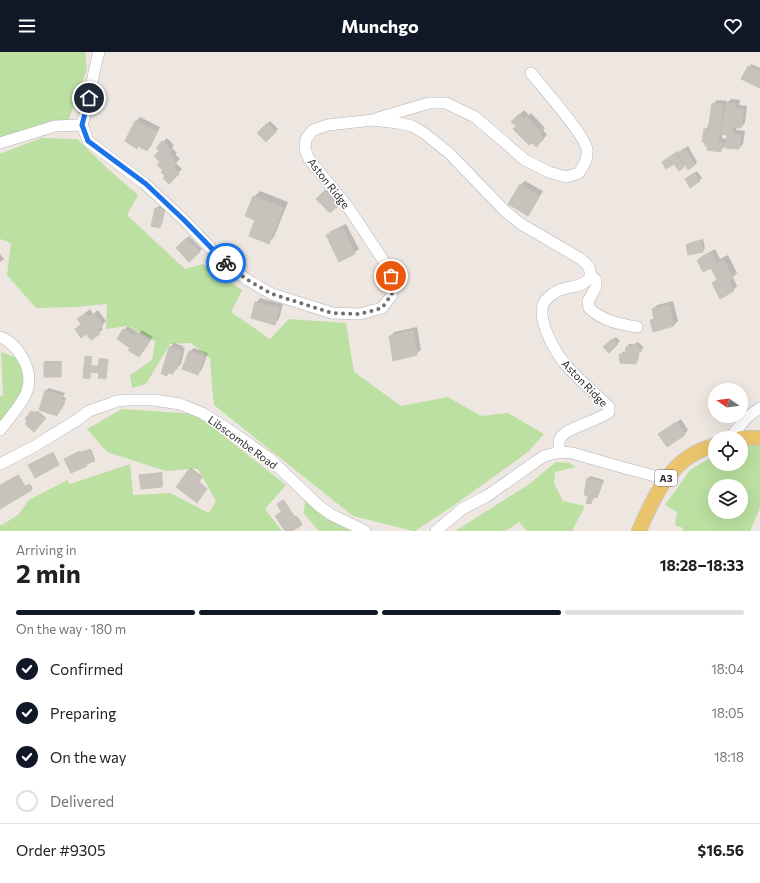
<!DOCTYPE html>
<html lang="en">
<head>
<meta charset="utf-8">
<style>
	:root { --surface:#fff; --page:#f6f6f6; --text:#202124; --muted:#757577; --line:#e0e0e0; --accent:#111827 }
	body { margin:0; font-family:Commissioner,sans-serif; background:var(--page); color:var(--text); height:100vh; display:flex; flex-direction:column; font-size:15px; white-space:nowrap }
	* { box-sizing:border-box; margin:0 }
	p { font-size:13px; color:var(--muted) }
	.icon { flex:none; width:22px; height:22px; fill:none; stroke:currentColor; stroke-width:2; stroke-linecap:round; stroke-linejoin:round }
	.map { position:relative; height:479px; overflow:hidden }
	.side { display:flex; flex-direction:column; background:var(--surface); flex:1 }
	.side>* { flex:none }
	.needle { width:26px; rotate:283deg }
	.buttons { position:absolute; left:708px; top:331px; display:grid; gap:8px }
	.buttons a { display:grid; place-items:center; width:40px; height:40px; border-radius:50%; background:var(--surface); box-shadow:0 4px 16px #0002; font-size:20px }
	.pin { position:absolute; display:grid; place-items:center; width:34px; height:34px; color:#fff; margin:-17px; border:2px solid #fff; border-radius:50%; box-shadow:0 1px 4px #0007 }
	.courier { position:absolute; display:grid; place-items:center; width:40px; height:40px; margin:-20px; border:3px solid #1a73e8; border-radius:50%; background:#fff; color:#222; box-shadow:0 1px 5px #0007 }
	.summary em { font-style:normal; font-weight:700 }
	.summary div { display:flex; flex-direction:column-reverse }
	.summary { display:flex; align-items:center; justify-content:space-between; height:68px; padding:0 16px }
	h1 { font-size:26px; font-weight:700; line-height:30px }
	.bar { display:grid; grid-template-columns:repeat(4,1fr); gap:6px 4px; align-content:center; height:48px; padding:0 16px }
	.bar i { height:5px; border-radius:3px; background:var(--line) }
	.bar .on { background:var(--accent) }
	.bar p { grid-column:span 4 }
	.line { display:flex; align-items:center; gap:10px; padding:0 16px; border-top:1px solid var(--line) }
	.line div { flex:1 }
	ol { padding:0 16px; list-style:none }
	li { display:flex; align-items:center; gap:12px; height:44px }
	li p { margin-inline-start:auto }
	li .icon { padding:4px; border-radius:50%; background:var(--accent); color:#fff; stroke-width:4 }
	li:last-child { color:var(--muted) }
	li i { width:22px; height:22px; border:2px solid var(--line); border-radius:50% }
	header { display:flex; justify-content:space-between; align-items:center; height:52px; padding:0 16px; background:var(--accent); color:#fff; font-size:18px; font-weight:700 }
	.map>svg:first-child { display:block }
	.green { fill:#bbe0a1; fill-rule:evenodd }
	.shadow { fill:#0003; fill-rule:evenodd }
	.building { fill:#c7c2bc; stroke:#c9c3ba }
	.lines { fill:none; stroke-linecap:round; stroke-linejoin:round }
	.minor-casing { stroke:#b1b4bc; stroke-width:12 }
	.major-casing { stroke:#c8c8c8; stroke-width:16 }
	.minor { stroke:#fff; stroke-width:11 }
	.major { stroke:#e9c46a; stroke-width:14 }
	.done { stroke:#716e6c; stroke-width:4; stroke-dasharray:0 7.2 }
	.route { stroke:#1a73e8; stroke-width:5 }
	.labels { text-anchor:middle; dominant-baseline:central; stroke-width:3; stroke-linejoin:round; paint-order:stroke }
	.shield { fill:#fff; stroke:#6c6c6c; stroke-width:1 }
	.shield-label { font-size:10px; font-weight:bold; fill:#2d2d2d }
	.street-label { font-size:11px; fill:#2d2d2d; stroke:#fff }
</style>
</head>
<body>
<header><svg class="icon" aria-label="menu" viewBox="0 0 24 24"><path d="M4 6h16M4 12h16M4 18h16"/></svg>Munchgo<svg class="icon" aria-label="heart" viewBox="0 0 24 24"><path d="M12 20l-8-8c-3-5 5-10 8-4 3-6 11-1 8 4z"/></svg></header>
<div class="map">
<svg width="760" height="479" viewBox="0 0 760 479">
	<rect width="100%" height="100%" fill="#eee7e1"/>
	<g class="green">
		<path d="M0 0H85L87 17 69 67 0 90Z"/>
		<path d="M41 86 77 87 107 116 138 143 127 163 185 217 203 212 242 238 231 260 270 287 289 267 346 271 354 320 401 354 448 345 481 364 508 361 544 382 528 400 453 454 415 479H413L353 464 214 353 212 335 210 306 191 291 170 292 146 332 132 336 130 323 152 308 155 289 129 274 106 277 107 252 76 255 36 256 7 223 11 191 0 187V102Z"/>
		<path d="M1 300 17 306 27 329 18 353 0 372V344L3 343Z"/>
		<path d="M122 357 196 362 286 433 265 457 282 479H0V473H2L18 463 29 448 67 428 70 432 130 412 133 443 170 441 209 461 216 449 198 417H189L166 419 107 400 87 377Z"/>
		<path d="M760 393V456L750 479H683V476L675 473 677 460 665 453 690 418 715 403V412H741V394ZM715 434H741V460H715Z"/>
		<path d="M556 410 569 411 576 415 555 420 554 431 563 449 585 454 572 479H527L519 470 506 479H455L528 433Z"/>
		<path d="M305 447 354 479H319L304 462Z"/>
	</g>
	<g class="shadow">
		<path d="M751 12 760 16V34L743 26Z"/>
		<path d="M731 47 740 48 739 53 747 54 745 71 741 75 737 74 736 78 745 79 743 92 739 96 725 94 721 98 705 77 710 73 713 52 717 48 727 49V51ZM723 81 728 82 727 87 722 86Z"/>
		<path d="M524 58 529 63 531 61 545 76 543 78 547 83 536 94 512 70Z"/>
		<path d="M140 65 160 75 151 94 147 98 126 88 136 69Z"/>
		<path d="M270 69 278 77 266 89 258 81Z"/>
		<path d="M167 86 174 93 172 96 177 101 175 102 180 107 176 111 182 117 169 131 161 110V99L157 96Z"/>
		<path d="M688 94 697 110 695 113 688 116 686 112 683 115 675 110H663L678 99 679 101Z"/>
		<path d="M697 119 702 126 699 129 686 127Z"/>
		<path d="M525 129 543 139 532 158 527 162 520 133Z"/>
		<path d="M328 136 340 149 330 160 317 147Z"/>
		<path d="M260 139 288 150 274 185 268 191 257 167 254 145Z"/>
		<path d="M159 154 166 155 162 172 160 175 152 173 156 156Z"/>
		<path d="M346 172 359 197 354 201 327 184 331 179Z"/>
		<path d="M189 184 202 197 190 209 177 196Z"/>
		<path d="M703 187 705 196 703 199 687 193 689 191Z"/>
		<path d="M715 197 720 207 728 203 737 221 733 225 737 234 733 239 713 231 717 227 711 215 698 208 702 204Z"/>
		<path d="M0 202 4 207 0 210Z"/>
		<path d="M260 246 283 252 279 267 275 271 256 251Z"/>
		<path d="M673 249 678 269 674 273 653 278 651 269 655 265 653 257 657 253Z"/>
		<path d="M90 257 93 262 98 258 106 269 101 274 103 277 99 281 82 272 78 267Z"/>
		<path d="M128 274 139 281 142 278 153 285 139 304 131 295 124 278Z"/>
		<path d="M417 275 421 298 416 302 390 285 394 280Z"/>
		<path d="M616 285 620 289 609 300 605 295Z"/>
		<path d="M638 290 644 296 639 300 638 308 636 311 620 303 623 300H626L627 295 629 292H634Z"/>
		<path d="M174 291 183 294V296H185L181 312 173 321 169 320 167 322 170 295Z"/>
		<path d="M194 296 208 301 202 317 198 322 189 300Z"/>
		<path d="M87 304H92L91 313 99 314 101 306 108 307 106 326 100 320 91 319 90 326 86 305Z"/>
		<path d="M46 309H62L61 323 60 324 45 310Z"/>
		<path d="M49 336 65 341 63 345 66 346 64 353 61 356 59 361 56 363 40 358 46 338Z"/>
		<path d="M33 359 35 361 38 359 46 366 34 379 26 367Z"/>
		<path d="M681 367 688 378 684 383 660 382Z"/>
		<path d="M91 397 95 407 87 411 86 413 66 406 81 399 82 402Z"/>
		<path d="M53 400 59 412 58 413 30 412Z"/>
		<path d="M191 416 202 424 198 429 207 436 197 449 177 435Z"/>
		<path d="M162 420 163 433 162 434 140 423Z"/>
		<path d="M19 423 25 434 30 432 33 436 0 455V434Z"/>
		<path d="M590 424 604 428 599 442 597 445 595 444 591 451 588 427Z"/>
		<path d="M284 448 295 465 297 464 302 471 290 479H286L282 460 279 452Z"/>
	</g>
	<g class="building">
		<path d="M748 14 760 20V36L741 27Z"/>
		<path d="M712 51 723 53 718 90 723 91 721 100 707 98V94H705V90H702L704 77 708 78Z"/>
		<path d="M726 51 736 52 735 57 744 58 741 76 733 75V82L741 83 739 97 725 96 727 83 721 82Z"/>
		<path d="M519 62 524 67 526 64 542 81 540 83 544 87 536 95 532 91 529 93 513 77 516 74 511 70Z"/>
		<path d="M135 69 157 80 147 99 138 94 137 97 125 89Z"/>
		<path d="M267 71 276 80 266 90 257 81Z"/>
		<path d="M162 89 171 98 169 101 174 106 172 107 177 112 173 116 179 122 169 132 163 126 165 124 161 120 163 118 157 113 160 110 154 104 159 99 156 96Z"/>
		<path d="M685 96 695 113 688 118 678 101Z"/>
		<path d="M675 101 684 115 679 119 674 112 666 117 662 110Z"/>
		<path d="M694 121 700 129 690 136 685 127Z"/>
		<path d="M520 132 539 144 528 164 508 152Z"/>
		<path d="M325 138 339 153 330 161 316 147Z"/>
		<path d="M253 144 283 156 269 192 249 184 255 168 245 164Z"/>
		<path d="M155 156 164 158 160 176 151 174Z"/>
		<path d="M342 175 355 202 339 210 326 183Z"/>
		<path d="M186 186 200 200 189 210 176 196Z"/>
		<path d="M701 189 703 200 688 203 686 193Z"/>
		<path d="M711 200 716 211 723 207 733 226 728 228 734 239 720 247 712 231 717 228 711 216 703 220 697 208Z"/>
		<path d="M255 250 279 256 275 273 251 266Z"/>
		<path d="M669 253 674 274 653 280 650 268 654 267 652 257Z"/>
		<path d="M86 261 88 265 94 261 103 274 97 278 100 282 91 288 86 282 81 286 75 277 81 272 77 267Z"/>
		<path d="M123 277 135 285 137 281 150 289 139 305 128 298 130 296 117 287Z"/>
		<path d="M413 278 417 303 393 309 389 284Z"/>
		<path d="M612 287 618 292 609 301 603 295Z"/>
		<path d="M635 292 642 299 637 302 636 312 620 311 619 302H625L626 295 631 294Z"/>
		<path d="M169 295 180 298 179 300 181 301 177 317H174L173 322 168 321 167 324 161 322Z"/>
		<path d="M189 299 204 305 198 323 182 317Z"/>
		<path d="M85 304 91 305V314H98L99 307 108 308 106 327 98 326 99 321 90 320V327L83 326Z"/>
		<rect x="44" y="310" width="17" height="15"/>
		<path d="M45 338 63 344 61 348H64L62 357 59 356 57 364 39 358Z"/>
		<path d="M31 359 34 361 36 359 45 367 34 380 25 372 27 369 25 367Z"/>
		<path d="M676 370 685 383 667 395 658 382Z"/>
		<path d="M90 397 95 409 87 412 82 400Z"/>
		<path d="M80 399 87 414 71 421 64 407Z"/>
		<path d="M52 401 59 413 35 426 28 413Z"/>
		<path d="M189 417 202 426 198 431 207 437 197 451 176 435Z"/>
		<path d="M161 421 162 435 141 437 139 423Z"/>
		<path d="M18 423 24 435 29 432 32 438 0 457V433Z"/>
		<path d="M587 426 602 430 597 446 593 445 591 452 586 451 588 444 584 443Z"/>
		<path d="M283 448 294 465 296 464 302 473 292 479H285L275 464 281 460 277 452Z"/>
	</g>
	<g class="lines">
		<defs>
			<g id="minor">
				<path d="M378 66 429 51H446L475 65 525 108 549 120 566 125 579 121C583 114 588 108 587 98 586 84 542 35 531 21"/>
				<path d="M82 73 88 89 145 132 184 168 221 207 246 227 272 242 332 261 360 262 382 256 392 243 391 224 383 208 348 155 309 107 305 97 306 87 313 78 328 73 373 68 398 71 412 74 424 81 449 101 505 159 521 172 581 207 589 215 591 224C589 226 587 229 584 231 570 238 559 233 546 248 533 262 556 303 567 314 580 329 595 341 609 355V360C598 369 568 375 561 385 558 389 559 396 560 400"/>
				<path d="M82 73C90 49 92 24 99 0"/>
				<path d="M0 91 55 74 82 73"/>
				<path d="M591 224 596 228V235L588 249 589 256C603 269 619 272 637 275"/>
				<path d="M0 285C19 292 34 319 27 339 23 351 8 368 0 378"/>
				<path d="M730 386 746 366 760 356"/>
				<path d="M0 412 33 395 77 368 89 359 109 352 117 349 128 348H154L180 352 202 361 228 377 269 406 318 453 330 462 365 479"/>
				<path d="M436 479 462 457 487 444 544 404 560 400 572 401 621 415 666 427"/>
			</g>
			<g id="major">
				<path d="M741 386H760"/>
				<path d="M639 479C652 449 666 416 697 400 703 397 709 395 715 393"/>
			</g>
		</defs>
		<use href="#minor" class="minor-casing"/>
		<use href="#major" class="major-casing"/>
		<use href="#minor" class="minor"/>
		<use href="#major" class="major"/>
	</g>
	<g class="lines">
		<path class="done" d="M226 211 246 227 272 242 332 261 360 262 382 256 392 242 391 224"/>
		<path class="route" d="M89 46 82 73 88 89 146 132 184 168 226 211"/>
	</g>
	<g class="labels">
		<rect class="shield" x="655" y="418" width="22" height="16" rx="3"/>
		<g class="shield-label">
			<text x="666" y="426">A3</text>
		</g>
		<g class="street-label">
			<text transform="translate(329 131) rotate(52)">Aston Ridge</text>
			<text transform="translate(585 331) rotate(46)">Aston Ridge</text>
			<text transform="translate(243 390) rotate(36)">Libscombe Road</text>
		</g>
	</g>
</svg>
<div class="buttons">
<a><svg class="needle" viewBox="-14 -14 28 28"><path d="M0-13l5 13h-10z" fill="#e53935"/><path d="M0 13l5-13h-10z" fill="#757577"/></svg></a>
<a><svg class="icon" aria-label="locate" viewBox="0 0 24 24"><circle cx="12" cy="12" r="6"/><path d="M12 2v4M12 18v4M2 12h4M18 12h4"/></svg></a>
<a><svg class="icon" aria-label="layers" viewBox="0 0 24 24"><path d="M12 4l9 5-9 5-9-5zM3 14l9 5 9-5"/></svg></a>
</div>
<div class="pin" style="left:391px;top:224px;background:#ea580c"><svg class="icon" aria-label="bag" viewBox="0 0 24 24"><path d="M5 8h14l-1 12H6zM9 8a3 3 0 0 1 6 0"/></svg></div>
<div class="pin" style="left:89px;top:46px;background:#1f2937"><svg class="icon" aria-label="home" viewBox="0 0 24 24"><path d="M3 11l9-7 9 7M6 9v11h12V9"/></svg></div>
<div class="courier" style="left:226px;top:211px"><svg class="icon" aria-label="bike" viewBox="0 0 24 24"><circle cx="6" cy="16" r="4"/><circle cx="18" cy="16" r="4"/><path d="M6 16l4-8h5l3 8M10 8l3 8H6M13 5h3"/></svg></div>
</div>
<section class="side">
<div class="summary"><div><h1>2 min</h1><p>Arriving in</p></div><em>18:28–18:33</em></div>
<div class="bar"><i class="on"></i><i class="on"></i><i class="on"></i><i></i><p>On the way · 180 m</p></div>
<ol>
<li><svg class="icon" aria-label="check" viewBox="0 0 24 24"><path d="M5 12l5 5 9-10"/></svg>Confirmed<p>18:04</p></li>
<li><svg class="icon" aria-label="check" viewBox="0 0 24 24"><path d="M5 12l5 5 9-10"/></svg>Preparing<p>18:05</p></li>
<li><svg class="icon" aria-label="check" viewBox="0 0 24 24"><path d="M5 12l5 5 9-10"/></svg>On the way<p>18:18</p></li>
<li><i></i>Delivered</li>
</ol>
<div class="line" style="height:52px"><div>Order #9305</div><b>$16.56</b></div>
</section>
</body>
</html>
